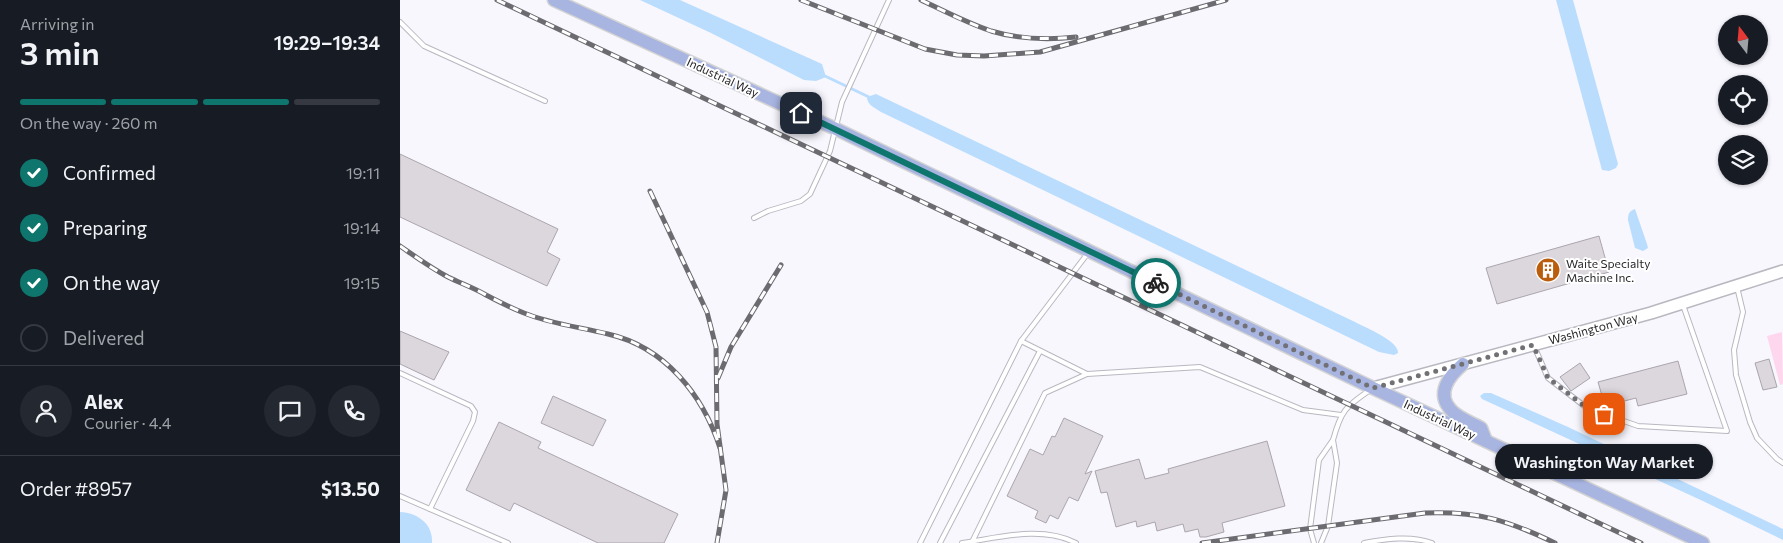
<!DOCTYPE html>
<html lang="en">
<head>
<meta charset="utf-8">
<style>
	:root { --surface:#171b24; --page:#242831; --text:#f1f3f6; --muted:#9ea1a6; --line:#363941; --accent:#0f766e }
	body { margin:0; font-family:Commissioner,sans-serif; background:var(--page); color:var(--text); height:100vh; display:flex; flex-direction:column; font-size:19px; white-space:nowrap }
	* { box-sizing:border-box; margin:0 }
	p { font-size:16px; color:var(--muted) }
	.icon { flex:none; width:28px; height:28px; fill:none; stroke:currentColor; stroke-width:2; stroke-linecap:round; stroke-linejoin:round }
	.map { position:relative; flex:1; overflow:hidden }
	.sheet { display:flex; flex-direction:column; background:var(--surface); width:400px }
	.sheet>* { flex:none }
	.needle { width:32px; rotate:344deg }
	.fabs { position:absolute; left:1318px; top:15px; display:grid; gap:10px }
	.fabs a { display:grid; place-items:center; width:50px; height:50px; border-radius:50%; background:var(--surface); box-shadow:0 1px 4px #0004; font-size:25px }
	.pin { position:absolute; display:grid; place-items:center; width:42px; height:42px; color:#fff; margin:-21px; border-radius:10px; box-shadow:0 2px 8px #0006 }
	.courier { position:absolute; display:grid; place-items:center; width:50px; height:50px; margin:-25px; border:4px solid #0f766e; border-radius:50%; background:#fff; color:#222; box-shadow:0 1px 6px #0007 }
	.bubble { position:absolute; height:35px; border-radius:18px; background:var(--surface); box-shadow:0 1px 4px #0004; font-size:16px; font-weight:600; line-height:35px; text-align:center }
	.headline em { font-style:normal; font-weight:600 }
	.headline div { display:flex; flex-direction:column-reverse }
	.headline { display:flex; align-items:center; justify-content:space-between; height:85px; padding:0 20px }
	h1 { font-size:32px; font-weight:600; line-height:38px }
	.bar { display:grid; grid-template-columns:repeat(4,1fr); gap:8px 5px; align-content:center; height:60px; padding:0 20px }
	.bar i { height:6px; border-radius:4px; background:var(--line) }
	.bar .active { background:var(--accent) }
	.bar p { grid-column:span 4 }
	.line { display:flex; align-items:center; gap:12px; padding:0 20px; border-top:1px solid var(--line) }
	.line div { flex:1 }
	.round { display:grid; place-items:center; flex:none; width:52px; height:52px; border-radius:26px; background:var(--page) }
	ol { padding:0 20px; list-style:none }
	li { display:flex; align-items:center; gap:15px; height:55px }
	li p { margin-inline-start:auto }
	li .icon { padding:5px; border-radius:50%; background:var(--accent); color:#fff; stroke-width:4 }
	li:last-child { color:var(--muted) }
	li i { width:28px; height:28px; border:2px solid var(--line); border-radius:50% }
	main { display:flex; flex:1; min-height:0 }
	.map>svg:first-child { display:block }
	.green { fill:#fed7ee }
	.water { fill:#baddfe }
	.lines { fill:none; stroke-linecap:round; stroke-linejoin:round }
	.stream { stroke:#baddfe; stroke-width:3 }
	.building { fill:#dcd6dd; stroke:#aba5ad }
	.service-casing { stroke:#b9b8c0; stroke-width:6 }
	.secondary-casing { stroke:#b9b8c0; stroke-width:14 }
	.primary-casing { stroke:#d4d4d4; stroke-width:15 }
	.service { stroke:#fff; stroke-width:4 }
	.secondary { stroke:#fff; stroke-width:11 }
	.primary { stroke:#a9b5e1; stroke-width:12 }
	.rail-casing { stroke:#6c6b70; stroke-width:5 }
	.rail { stroke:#fff; stroke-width:3; stroke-dasharray:9; stroke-linecap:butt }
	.done { stroke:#717074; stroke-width:5; stroke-dasharray:0 9 }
	.route { stroke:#0f766e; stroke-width:6 }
	.labels { text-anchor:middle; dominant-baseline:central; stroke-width:4; stroke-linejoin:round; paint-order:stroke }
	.street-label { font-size:12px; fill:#28272a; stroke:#fff }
	.poi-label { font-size:12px; fill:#28272a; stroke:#fff; text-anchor:start }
</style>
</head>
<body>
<main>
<section class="sheet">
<div class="headline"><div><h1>3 min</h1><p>Arriving in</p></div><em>19:29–19:34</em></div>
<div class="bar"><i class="active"></i><i class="active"></i><i class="active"></i><i></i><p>On the way · 260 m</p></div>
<ol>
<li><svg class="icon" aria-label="check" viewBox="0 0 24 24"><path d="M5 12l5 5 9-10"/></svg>Confirmed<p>19:11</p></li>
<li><svg class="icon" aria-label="check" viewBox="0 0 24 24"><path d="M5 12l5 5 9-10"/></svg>Preparing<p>19:14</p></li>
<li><svg class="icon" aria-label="check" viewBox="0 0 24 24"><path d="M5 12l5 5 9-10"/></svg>On the way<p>19:15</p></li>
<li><i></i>Delivered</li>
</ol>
<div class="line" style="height:90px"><a class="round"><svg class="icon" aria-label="person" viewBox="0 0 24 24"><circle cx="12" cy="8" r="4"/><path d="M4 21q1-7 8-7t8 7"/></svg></a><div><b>Alex</b><p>Courier · 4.4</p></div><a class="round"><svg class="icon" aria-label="chat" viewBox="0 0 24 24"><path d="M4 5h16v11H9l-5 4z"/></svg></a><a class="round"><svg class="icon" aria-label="phone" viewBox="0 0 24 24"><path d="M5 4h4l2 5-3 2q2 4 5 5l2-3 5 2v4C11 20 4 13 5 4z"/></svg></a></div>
<div class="line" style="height:65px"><div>Order #8957</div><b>$13.50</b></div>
</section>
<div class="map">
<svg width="1383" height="543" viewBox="0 0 1383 543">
	<rect width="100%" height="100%" fill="#f8f7fe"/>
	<path class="green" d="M1382 332 1383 384 1380 385 1367 336Z"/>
	<g class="water">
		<path d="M240 0H280L422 64 426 77 416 81 404 80 311 33Z"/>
		<path d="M1156 0H1173L1218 164 1216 168 1209 171 1202 170Z"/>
		<path d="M476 94 955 322C966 328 999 341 998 353L994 355 979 352 481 112C475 108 467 105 467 97Z"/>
		<path d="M1235 209 1247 244 1248 248 1243 251 1235 248 1228 220C1228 214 1229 211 1235 209Z"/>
		<path d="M1084 393H1091L1168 427 1383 529V540L1305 502 1082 399 1080 396Z"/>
		<path d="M0 512C18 513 33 524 32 543H0Z"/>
	</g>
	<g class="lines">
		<path class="stream" d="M425 76 471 98"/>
	</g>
	<g class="building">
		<path d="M0 154 158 229 147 252 160 259 147 286 0 217Z"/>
		<path d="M1199 236 1209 272 1097 304 1086 268Z"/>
		<path d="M0 331 49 352 34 380 0 364Z"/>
		<path d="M1369 359 1377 387 1363 390 1355 363Z"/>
		<path d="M1278 361 1287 394 1238 406 1236 398 1205 406 1198 382Z"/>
		<path d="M1180 363 1190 378 1171 391 1160 377Z"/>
		<path d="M153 396 206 420 193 446 141 423Z"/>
		<path d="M664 418 703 436 685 474 692 471 678 501 669 497 658 519 650 515 646 523 635 518 638 511 607 496 630 449 643 455 652 436 655 437Z"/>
		<path d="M99 422 141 442 138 448 278 514 264 543H198L114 503 110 511 66 490Z"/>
		<path d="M867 441 885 506 822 523 824 532 806 537H800L798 529 785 532 783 524 757 531 755 522 737 527 736 521 716 527 707 492 701 493 695 471 739 459 745 479 769 473 768 469Z"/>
	</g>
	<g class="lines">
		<defs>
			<g id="service">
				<path d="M0 22 24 46 145 101"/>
				<path d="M354 218 368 211 401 201 410 194 430 151 442 102 489 0"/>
				<path d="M688 253 621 341 687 374 800 367 903 410 941 415"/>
				<path d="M1337 287 1343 312 1334 350 1336 375 1350 422 1357 438 1377 459 1383 463"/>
				<path d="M1134 346 1148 378 1187 408 1238 426 1327 431 1283 305"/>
				<path d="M0 373 71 406 75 412 73 421 30 509"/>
				<path d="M933 440C941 411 945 407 970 390"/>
				<path d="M0 496 108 543"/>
				<path d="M572 542 645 393 687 374"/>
				<path d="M520 543 621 341"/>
				<path d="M540 543 640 351"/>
				<path d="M562 543C598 538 641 525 676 543"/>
				<path d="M914 543 910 529 919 460 933 440 937 463 928 526 921 543"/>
				<path d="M964 543C985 539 1011 535 1032 543"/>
			</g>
			<path id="secondary" d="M973 388 1251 313 1383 271"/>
			<g id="primary">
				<path d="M154 0 436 129 973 388 1303 543"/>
				<path d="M1063 364C1050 375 1035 393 1051 410 1058 418 1072 423 1081 428L1086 441"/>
			</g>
		</defs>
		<use href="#service" class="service-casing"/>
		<use href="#secondary" class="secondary-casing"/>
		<use href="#primary" class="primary-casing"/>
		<use href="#service" class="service"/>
		<use href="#secondary" class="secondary"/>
		<use href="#primary" class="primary"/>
		<defs>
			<g id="rail">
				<path d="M97 0 1241 543"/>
				<path d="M401 0 525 49 557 55 584 56 640 52 826 0"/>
				<path d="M521 0C544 11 567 23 591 31 618 39 649 40 676 37"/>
				<path d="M250 191 307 312 316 347 317 424 326 490 317 543"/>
				<path d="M0 246C16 257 31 268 48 277 60 283 74 288 86 295 98 301 111 308 124 313 151 324 180 327 208 334 265 347 303 395 320 448"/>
				<path d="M318 378 331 347 381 265"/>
				<path d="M802 543 1025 513C1078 511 1107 520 1155 543"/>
			</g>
		</defs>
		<use href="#rail" class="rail-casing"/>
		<use href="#rail" class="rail"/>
	</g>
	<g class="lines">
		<path class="done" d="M756 283 973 388 1133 345 1148 378 1187 408 1204 414"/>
		<path class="route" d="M401 113 756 283"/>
	</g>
	<defs>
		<symbol id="building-disc" viewBox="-11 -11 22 22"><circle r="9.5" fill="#ba5d0c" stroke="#fff"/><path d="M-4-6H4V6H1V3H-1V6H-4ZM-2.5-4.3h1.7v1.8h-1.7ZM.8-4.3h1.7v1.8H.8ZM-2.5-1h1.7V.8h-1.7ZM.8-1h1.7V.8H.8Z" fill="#fff"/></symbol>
	</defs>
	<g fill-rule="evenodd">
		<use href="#building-disc" x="1134" y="256" width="28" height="28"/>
	</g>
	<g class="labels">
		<g class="street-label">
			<text transform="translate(323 77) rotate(25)">Industrial Way</text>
			<text transform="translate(1193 328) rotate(-15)">Washington Way</text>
			<text transform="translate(1040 419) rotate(25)">Industrial Way</text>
		</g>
		<g class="poi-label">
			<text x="1166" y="263">Waite Specialty<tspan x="1166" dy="14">Machine Inc.</tspan></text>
		</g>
	</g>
</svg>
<div class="fabs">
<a><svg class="needle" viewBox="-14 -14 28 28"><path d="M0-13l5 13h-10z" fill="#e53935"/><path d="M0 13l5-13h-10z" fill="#9ea1a6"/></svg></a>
<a><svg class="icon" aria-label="locate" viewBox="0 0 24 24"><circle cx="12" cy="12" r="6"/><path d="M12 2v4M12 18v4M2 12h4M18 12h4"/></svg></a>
<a><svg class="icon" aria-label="layers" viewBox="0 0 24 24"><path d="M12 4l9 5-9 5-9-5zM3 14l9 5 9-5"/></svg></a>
</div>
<div class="pin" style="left:1204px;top:414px;background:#ea580c"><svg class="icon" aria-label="bag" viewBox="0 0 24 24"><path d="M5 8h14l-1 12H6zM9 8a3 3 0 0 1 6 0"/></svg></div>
<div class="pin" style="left:401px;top:113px;background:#1f2937"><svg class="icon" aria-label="home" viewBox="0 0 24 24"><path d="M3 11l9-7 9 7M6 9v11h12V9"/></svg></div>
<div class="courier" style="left:756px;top:283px"><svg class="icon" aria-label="bike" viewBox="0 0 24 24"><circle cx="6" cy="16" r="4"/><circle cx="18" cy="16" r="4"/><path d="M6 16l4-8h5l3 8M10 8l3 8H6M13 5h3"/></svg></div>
<div class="bubble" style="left:1095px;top:444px;width:218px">Washington Way Market</div>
</div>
</main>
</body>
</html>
